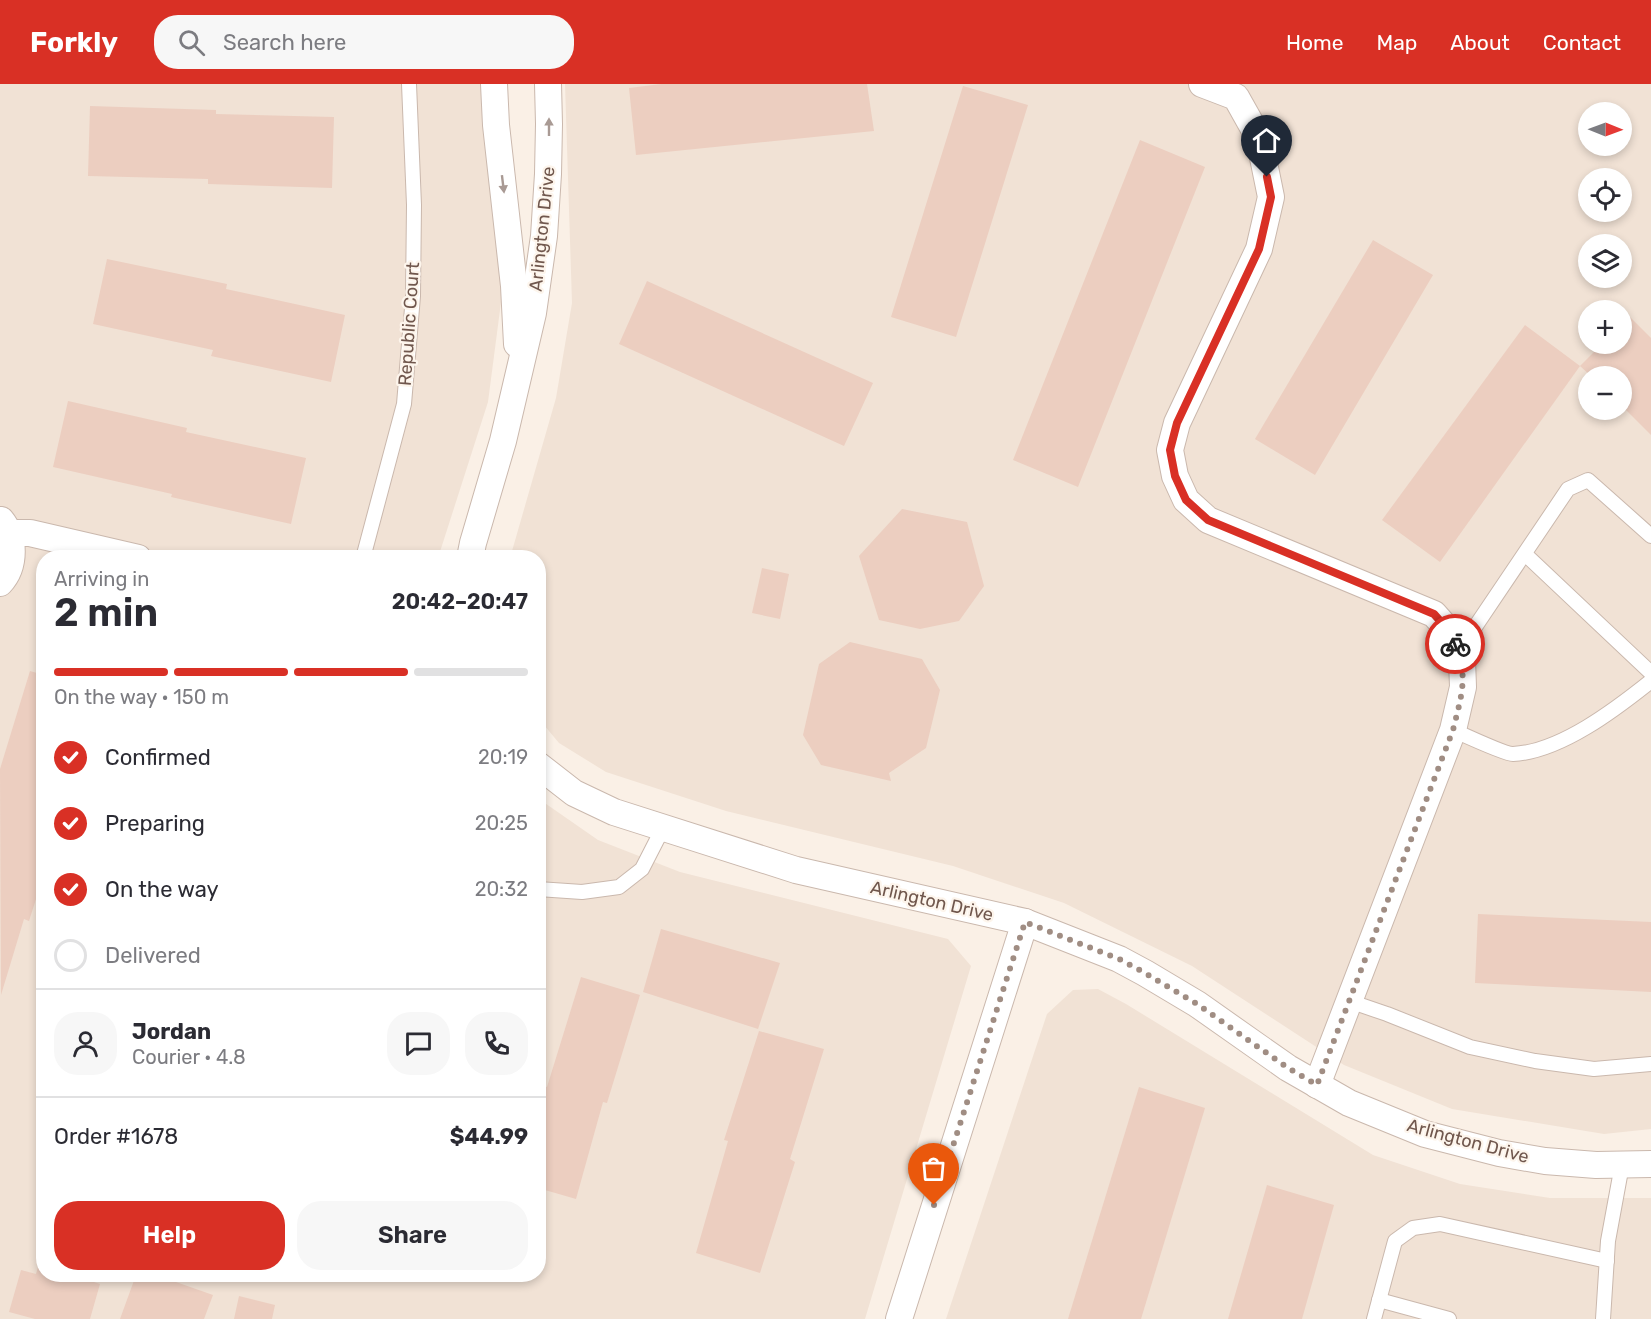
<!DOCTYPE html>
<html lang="en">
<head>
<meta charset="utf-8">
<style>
	:root { --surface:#fff; --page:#f7f7f7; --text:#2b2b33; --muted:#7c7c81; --line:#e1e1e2; --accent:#d93025 }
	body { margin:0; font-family:Rubik,sans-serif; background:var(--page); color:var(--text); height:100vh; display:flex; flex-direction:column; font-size:22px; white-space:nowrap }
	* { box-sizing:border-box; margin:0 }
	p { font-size:20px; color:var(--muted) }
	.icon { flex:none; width:33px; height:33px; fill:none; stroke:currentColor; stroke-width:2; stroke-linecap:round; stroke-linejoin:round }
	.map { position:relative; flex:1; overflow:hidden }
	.panel { position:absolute; left:36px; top:466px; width:510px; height:732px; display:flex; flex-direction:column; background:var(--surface); border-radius:24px; box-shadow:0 3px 9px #0003 }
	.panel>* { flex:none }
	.needle { width:39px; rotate:91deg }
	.tools { position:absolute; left:1578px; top:18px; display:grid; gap:12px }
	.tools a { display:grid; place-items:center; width:54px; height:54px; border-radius:50%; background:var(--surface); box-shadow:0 3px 9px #0003; font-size:30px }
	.pin { position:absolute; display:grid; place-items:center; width:51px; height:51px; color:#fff; margin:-62px -26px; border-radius:50% 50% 50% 0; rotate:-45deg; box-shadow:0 0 6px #0007 }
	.pin .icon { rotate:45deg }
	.courier { position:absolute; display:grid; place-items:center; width:60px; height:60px; margin:-30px; border:4px solid #d93025; border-radius:50%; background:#fff; color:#222; box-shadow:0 2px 8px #0007 }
	.overview em { font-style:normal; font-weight:600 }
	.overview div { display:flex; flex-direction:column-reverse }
	.overview { display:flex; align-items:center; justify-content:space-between; height:102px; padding:0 18px }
	h1 { font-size:39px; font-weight:600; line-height:45px }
	.bar { display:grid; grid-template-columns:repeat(4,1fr); gap:9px 6px; align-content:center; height:72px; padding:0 18px }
	.bar i { height:8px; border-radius:4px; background:var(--line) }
	.bar .selected { background:var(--accent) }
	.bar p { grid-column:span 4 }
	.line { display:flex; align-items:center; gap:15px; padding:0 18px; border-top:2px solid var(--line) }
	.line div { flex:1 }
	.round { display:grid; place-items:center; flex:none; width:63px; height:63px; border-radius:24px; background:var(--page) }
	ol { padding:0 18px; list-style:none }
	li { display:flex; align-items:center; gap:18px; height:66px }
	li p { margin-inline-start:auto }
	li .icon { padding:6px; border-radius:50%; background:var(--accent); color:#fff; stroke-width:4 }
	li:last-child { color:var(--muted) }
	li i { width:33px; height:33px; border:3px solid var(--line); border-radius:50% }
	.primary-button { display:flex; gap:12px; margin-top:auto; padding:12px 18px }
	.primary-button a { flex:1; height:69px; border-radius:24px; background:var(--accent); color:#fff; font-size:24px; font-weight:600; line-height:69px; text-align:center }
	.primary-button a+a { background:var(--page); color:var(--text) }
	header { display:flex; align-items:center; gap:36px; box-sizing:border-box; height:84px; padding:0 30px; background:var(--accent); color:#fff }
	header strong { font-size:28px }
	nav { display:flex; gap:33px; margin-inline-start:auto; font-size:21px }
	.search { width:420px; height:54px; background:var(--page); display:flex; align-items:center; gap:15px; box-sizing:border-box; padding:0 21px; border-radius:24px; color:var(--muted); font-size:22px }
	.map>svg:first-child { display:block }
	.residential { fill:#f1e2d5; fill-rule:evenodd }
	.building { fill:#eccec0 }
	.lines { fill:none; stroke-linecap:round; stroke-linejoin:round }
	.lane-casing { stroke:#cab8ad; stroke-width:16 }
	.street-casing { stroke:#cab8ad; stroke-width:28 }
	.lane { stroke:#fff; stroke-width:14 }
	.street { stroke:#fff; stroke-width:26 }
	.oneway { fill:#a99a94 }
	.done { stroke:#a08d83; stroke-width:6; stroke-dasharray:0 10.8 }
	.route { stroke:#d93025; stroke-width:8 }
	.labels { text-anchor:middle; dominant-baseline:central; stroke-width:4.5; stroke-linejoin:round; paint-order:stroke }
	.street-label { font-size:18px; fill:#70574d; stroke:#fdf5ec }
</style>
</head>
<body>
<header>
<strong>Forkly</strong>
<div class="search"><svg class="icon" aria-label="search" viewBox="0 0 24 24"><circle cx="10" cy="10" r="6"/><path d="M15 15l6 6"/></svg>Search here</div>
<nav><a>Home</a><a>Map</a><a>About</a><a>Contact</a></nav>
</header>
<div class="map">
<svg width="1651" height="1235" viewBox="0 0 1651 1235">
	<rect width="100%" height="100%" fill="#faf0e6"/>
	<g class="residential">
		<path d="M0 0H483L506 180 488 318 438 474H44V1191H538L539 715 598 756 680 788 948 855 971 882 865 1235H0Z"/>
		<path d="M565 0H1651V1045L1604 1050 1452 1025 1344 981 1192 882 1064 819 953 782 726 727 606 688 559 659 539 635 538 474H510L556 314 572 219ZM1588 28H1622V62H1588ZM1588 94H1622V128H1588ZM1588 160H1622V194H1588ZM1588 226H1622V260H1588ZM1588 292H1622V326H1588Z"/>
		<path d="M1098 905 1126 920 1373 1071 1460 1100 1550 1114H1651V1235H946L1047 930 1073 906Z"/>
	</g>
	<g class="building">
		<path d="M661 0H867L874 47 636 71 629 4Z"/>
		<path d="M963 2 1028 21 956 253 891 233Z"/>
		<path d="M90 22 216 26V30L334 33 332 104 208 100V95L88 92Z"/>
		<path d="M1140 56 1205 83 1078 403 1013 376Z"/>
		<path d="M1373 156 1433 191 1315 391 1255 355Z"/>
		<path d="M107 175 227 200 226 205 345 231 331 298 211 272 213 266 93 240Z"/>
		<path d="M647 197 873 299 844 362 619 260Z"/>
		<path d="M1629 232 1651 254V351L1622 322V292H1591L1580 282 1602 260H1622V240Z"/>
		<path d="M1525 241 1580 282 1440 478 1382 436Z"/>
		<path d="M68 317 187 344 186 348 306 374 291 440 171 413 172 410 53 383Z"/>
		<path d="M902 425 967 438 984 502 959 537 920 545 879 536 859 472Z"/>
		<path d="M762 484 789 490 780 535 752 529Z"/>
		<path d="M850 558 922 575 940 606 926 664 889 689 891 697 821 681 803 651 819 580Z"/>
		<path d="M30 587 44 591V790L29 837 24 835 1 911 0 685Z"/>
		<path d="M1478 830 1651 838V908L1475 899Z"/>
		<path d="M661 845 780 879 758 945 643 908Z"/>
		<path d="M581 893 640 911 607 1019 603 1018 576 1115 538 1104V1000L547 1003Z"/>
		<path d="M759 947 824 965 790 1075 795 1078 760 1189 696 1169 728 1057 724 1056Z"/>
		<path d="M1139 1003 1205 1024 1141 1235H1068Z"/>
		<path d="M1267 1101 1334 1121 1302 1235H1228Z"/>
		<path d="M43 1166 44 1191H72L100 1200 90 1235H35L9 1228 21 1186 36 1190Z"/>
		<path d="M136 1191H156L213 1211 204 1235H120Z"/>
		<path d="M239 1212 275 1221 272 1235H234Z"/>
	</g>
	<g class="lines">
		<defs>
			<g id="lane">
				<path d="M1525 470 1651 589"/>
				<path d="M363 474 404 320 413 212 414 121 409 0"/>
				<path d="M1454 558 1473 546 1568 405 1588 396 1651 452"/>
				<path d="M1453 646C1464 651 1505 670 1513 670 1560 668 1616 625 1651 597"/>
				<path d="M538 805 582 808 619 803 642 785 663 744"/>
				<path d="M1349 917 1387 930 1470 963 1535 977 1594 985 1651 980"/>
				<path d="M1379 1216 1449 1235"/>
				<path d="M1374 1235 1395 1157 1413 1144 1440 1140 1607 1177"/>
				<path d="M1603 1235 1608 1157 1622 1081"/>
			</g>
			<g id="street">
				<path d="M494 0 496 41 514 202 517 260"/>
				<path d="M1202 0 1236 13 1259 54 1271 113 1259 165 1177 339 1170 366 1175 392 1186 416 1208 436 1434 530 1449 547 1462 576 1463 603 1453 646 1317 1001"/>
				<path d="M9 449H30L138 474"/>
				<path d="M470 474 473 459 503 357 533 229 544 152 548 90 549 40 548 0"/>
				<path d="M0 499C16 482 15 453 1 436"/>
				<path d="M538 681 574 709 614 728 796 786 1025 838 1119 875 1145 889 1197 920 1288 984 1349 1019 1425 1050 1499 1069 1545 1077 1596 1081 1651 1080"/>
				<path d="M899 1235 1025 838"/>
			</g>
		</defs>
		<use href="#lane" class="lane-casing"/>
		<use href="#street" class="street-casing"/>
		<use href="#lane" class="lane"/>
		<use href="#street" class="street"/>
	</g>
	<defs><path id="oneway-solid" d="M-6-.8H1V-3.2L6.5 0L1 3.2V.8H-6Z" transform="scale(1.5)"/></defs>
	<g class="oneway">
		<use href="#oneway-solid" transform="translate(549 43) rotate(-90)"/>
		<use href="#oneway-solid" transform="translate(503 100) rotate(83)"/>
	</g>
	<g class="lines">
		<path class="done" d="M934 1121 1025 838 1119 875 1145 889 1197 920 1288 984 1317 1001 1453 646C1461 613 1469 593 1455 560"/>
		<path class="route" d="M1267 93 1271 113 1259 165 1177 339 1170 366 1175 392 1186 416 1208 436 1434 530 1449 547 1455 560"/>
	</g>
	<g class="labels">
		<g class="street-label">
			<text transform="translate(542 145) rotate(-84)">Arlington Drive</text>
			<text transform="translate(409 240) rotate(-86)">Republic Court</text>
			<text transform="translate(932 817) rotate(13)">Arlington Drive</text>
			<text transform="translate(1468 1057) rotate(15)">Arlington Drive</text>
		</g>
	</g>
</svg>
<div class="tools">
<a><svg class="needle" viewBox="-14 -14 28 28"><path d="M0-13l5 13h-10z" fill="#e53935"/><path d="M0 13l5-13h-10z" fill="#7c7c81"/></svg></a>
<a><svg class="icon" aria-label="locate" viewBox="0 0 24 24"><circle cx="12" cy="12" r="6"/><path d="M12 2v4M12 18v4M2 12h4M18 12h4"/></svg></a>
<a><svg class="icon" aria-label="layers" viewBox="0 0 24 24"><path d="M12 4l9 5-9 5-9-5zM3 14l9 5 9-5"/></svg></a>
<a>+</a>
<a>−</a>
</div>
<div class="pin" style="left:934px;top:1121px;background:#ea580c"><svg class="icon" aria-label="bag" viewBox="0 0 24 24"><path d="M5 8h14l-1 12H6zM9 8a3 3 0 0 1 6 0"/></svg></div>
<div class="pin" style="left:1267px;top:93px;background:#1f2937"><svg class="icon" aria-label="home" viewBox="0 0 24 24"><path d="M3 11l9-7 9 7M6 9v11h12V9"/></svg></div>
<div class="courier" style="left:1455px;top:560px"><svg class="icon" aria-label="bike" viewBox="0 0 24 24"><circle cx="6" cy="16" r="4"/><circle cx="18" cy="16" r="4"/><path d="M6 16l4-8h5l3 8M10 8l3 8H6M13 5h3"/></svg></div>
<section class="panel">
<div class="overview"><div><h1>2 min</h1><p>Arriving in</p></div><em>20:42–20:47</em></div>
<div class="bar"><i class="selected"></i><i class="selected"></i><i class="selected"></i><i></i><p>On the way · 150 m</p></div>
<ol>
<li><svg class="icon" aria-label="check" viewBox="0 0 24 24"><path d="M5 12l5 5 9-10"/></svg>Confirmed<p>20:19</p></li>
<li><svg class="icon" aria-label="check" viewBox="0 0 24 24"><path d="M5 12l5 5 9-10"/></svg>Preparing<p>20:25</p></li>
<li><svg class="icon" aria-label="check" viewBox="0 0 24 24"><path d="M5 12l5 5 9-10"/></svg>On the way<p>20:32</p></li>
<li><i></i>Delivered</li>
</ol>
<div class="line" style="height:108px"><a class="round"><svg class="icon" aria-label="person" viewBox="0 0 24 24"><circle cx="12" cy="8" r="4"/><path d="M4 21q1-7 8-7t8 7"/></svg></a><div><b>Jordan</b><p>Courier · 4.8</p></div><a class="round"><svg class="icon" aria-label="chat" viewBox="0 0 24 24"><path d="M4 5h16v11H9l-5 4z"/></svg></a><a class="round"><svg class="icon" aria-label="phone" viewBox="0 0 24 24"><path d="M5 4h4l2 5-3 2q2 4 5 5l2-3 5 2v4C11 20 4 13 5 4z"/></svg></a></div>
<div class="line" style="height:78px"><div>Order #1678</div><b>$44.99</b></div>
<div class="primary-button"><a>Help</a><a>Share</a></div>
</section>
</div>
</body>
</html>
